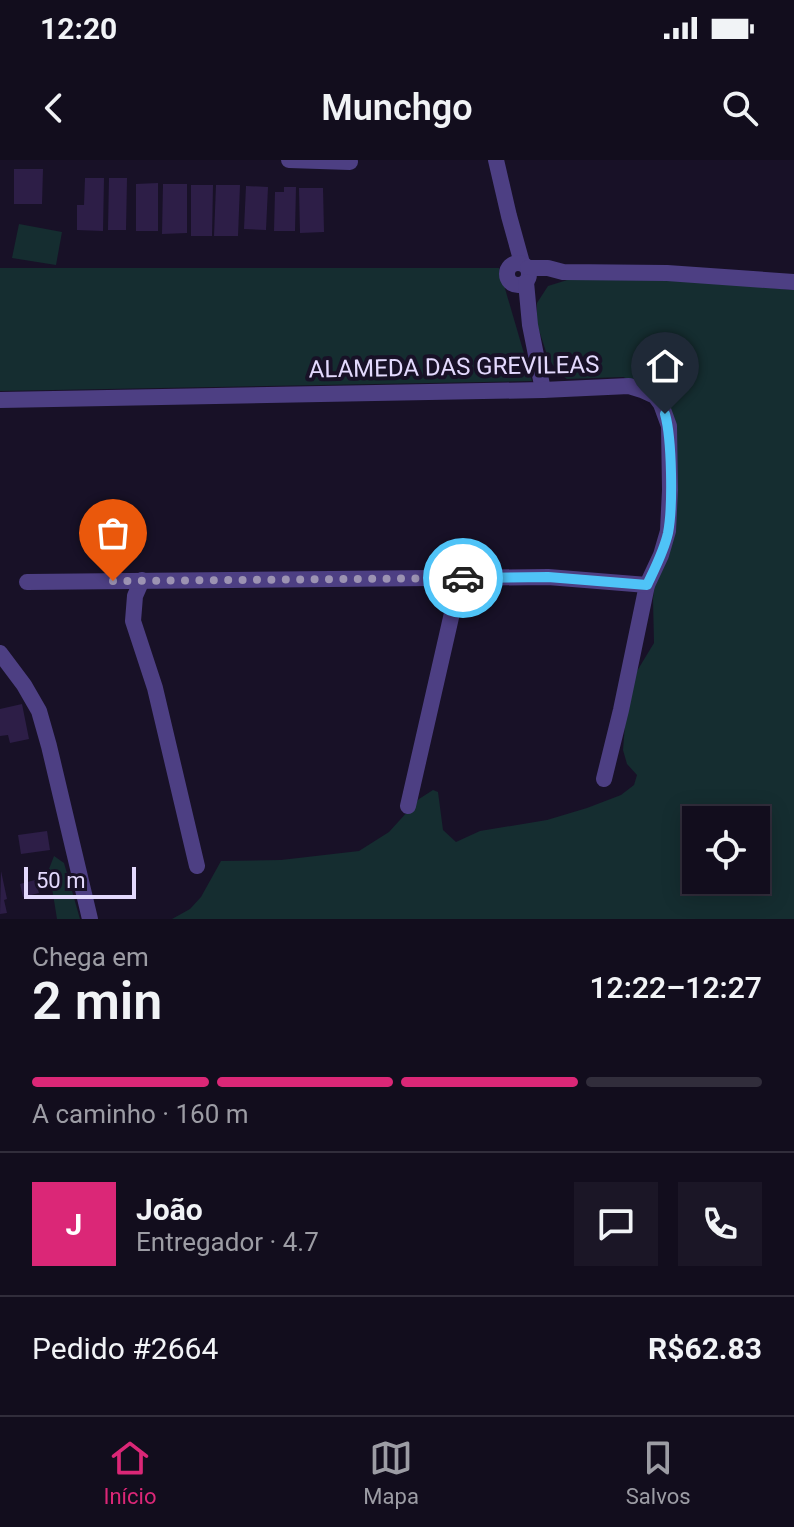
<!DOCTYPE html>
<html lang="pt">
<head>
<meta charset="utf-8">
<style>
	:root { --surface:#120d1d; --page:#1b1626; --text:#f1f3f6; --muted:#9c9ca4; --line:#312d3b; --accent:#db2777 }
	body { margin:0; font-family:Roboto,sans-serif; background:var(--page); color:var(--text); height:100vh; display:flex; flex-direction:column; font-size:30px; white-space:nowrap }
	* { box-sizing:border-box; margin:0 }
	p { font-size:26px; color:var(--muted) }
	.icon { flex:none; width:44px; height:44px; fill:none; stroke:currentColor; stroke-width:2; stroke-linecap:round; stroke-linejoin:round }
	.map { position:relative; height:759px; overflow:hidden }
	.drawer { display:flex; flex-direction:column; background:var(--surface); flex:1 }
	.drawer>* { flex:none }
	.controls { position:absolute; left:682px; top:646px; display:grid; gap:16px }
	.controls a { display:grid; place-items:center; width:88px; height:88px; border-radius:0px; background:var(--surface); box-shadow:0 4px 20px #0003,0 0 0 2px var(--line); font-size:40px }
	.scale { position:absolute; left:24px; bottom:20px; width:112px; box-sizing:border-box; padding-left:8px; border:4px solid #e3d9fd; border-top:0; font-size:22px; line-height:28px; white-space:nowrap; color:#e3d9fd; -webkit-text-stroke:6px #181127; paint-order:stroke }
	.pin { position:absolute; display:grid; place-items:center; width:68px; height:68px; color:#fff; margin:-82px -34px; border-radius:50% 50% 50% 0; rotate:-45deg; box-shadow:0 0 8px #0007 }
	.pin .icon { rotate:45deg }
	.courier { position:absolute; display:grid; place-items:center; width:80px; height:80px; margin:-40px; border:6px solid #4fc3f7; border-radius:50%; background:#fff; color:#222; box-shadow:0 2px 10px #0007 }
	.overview em { font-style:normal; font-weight:600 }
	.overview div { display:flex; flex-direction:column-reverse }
	.overview { display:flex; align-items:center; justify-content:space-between; height:136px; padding:0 32px }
	h1 { font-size:52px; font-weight:600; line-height:60px }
	.bar { display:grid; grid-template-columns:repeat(4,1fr); gap:12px 8px; align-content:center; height:96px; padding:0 32px }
	.bar i { height:10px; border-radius:6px; background:var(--line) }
	.bar .selected { background:var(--accent) }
	.bar p { grid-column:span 4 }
	.line { display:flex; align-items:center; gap:20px; padding:0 32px; border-top:2px solid var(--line) }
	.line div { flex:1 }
	.round { display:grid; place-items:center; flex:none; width:84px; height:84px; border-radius:0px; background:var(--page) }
	.status { display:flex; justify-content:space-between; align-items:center; height:56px; padding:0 40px; background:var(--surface); direction:ltr }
	.status svg { height:22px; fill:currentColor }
	header { display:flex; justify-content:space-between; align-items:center; height:104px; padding:0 32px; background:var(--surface); font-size:36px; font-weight:600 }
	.menu { display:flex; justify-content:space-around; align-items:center; height:112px; border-top:2px solid var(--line); background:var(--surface); font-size:22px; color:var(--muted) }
	.menu a { display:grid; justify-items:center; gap:4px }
	.menu .selected { color:var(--accent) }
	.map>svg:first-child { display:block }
	.green { fill:#152d30; fill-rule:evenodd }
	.building { fill:#2d1e47 }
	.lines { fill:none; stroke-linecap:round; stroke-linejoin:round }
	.minor { stroke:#4d3f83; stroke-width:16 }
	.done { stroke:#9c93b2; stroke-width:8; stroke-dasharray:0 14.4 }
	.route { stroke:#4fc3f7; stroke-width:10 }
	.labels { text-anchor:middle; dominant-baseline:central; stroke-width:8; stroke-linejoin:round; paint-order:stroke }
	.street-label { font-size:24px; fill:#e3d9fd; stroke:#181127 }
</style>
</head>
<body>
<div class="status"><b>12:20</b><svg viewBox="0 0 49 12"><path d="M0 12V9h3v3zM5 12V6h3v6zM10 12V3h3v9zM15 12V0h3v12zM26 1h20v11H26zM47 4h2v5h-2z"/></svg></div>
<header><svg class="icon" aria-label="back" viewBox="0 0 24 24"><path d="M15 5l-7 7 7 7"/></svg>Munchgo<svg class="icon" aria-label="search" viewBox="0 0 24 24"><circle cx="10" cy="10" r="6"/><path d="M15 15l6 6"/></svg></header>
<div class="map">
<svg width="794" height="759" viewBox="0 0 794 759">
	<rect width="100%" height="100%" fill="#181127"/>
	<g class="green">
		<path d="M19 64 62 72 56 105 12 98Z"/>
		<path d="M0 108H499L532 221 0 231Z"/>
		<path d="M580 116H631L794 130V759H172L190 749 201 737 221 701 281 700 359 691 389 672 419 639 433 630 438 632 443 670 456 682 480 671 547 660 587 648 621 635 634 625 637 615 627 604 623 590 626 551 634 516 654 483 653 439 657 404 676 313 656 237 634 221 623 217 567 219 557 212 547 195 537 164V143L548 126ZM696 660H756V720H696Z"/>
		<path d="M54 696 64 703 80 759H57L49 709Z"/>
	</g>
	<g class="building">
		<path d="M14 9H43L42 44H14Z"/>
		<path d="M85 18H104L103 71 77 70V45H84Z"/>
		<path d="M109 18H127L126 70H108Z"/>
		<path d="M158 23V71H136V24Z"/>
		<path d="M163 24H187V73L162 74Z"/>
		<path d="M191 25H213L212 76H191Z"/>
		<path d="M216 25H240L238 76H214Z"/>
		<path d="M246 26 268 27 266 70 244 69Z"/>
		<path d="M284 27H296L295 71H274L275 32H284Z"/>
		<path d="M299 28H323L324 72 300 73Z"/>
		<path d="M22 544 29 579 10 583 8 575 0 576V549Z"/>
		<path d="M47 671 50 690 21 694 18 675Z"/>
		<path d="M1 711 7 739 4 740 7 753 0 754Z"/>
		<path d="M35 720 39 733 23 737 20 724Z"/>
	</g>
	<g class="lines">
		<g class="minor">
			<path d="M289 0 350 2"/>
			<path d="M496 0 509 56 522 103"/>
			<circle cx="518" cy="114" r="11"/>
			<path d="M528 108H548L563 112 667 113 794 122"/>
			<path d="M526 122 530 165 543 230"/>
			<path d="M0 240 543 230 629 226 642 230 655 236 661 244 669 266 670 330 668 371 661 395 647 425 621 550 604 619"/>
			<path d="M142 420 135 436 133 461 155 528 197 706"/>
			<path d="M27 422 548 417 647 425"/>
			<path d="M0 493 24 525 39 551 49 586 90 759"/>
			<path d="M408 646 460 418"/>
		</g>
	</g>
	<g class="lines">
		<path class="done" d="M113 421 463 418"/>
		<path class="route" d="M463 418 548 417 647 425C655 408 664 391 668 373 673 347 672 279 665 254"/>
	</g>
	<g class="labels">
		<g class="street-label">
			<text transform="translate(454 207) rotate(-1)">ALAMEDA DAS GREVILEAS</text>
		</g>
	</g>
</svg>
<div class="controls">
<a><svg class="icon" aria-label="locate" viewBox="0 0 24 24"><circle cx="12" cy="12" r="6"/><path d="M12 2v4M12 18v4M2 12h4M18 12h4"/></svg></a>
</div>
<div class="scale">50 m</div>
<div class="pin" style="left:113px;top:421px;background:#ea580c"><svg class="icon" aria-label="bag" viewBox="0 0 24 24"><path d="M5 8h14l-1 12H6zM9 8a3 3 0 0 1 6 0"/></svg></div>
<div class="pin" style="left:665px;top:254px;background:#1f2937"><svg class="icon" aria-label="home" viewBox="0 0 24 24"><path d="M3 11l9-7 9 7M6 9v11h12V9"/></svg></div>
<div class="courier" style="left:463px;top:418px"><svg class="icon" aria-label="car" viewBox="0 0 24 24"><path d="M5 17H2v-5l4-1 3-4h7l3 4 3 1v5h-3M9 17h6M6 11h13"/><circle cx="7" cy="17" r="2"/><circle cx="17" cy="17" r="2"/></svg></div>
</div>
<section class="drawer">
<div class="overview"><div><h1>2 min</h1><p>Chega em</p></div><em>12:22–12:27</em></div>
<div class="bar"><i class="selected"></i><i class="selected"></i><i class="selected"></i><i></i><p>A caminho · 160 m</p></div>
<div class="line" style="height:144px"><b class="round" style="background:var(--accent);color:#fff">J</b><div><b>João</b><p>Entregador · 4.7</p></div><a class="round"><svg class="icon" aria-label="chat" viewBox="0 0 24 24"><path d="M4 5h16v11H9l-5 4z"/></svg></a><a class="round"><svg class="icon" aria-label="phone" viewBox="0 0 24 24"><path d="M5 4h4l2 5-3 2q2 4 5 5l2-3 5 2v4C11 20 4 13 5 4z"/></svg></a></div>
<div class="line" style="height:104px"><div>Pedido #2664</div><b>R$62.83</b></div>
</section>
<nav class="menu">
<a class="selected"><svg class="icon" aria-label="home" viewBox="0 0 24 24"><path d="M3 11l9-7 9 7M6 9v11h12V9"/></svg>Início</a>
<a><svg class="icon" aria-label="map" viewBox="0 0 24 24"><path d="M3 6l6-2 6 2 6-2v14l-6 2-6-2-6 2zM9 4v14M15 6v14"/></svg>Mapa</a>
<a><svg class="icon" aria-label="saved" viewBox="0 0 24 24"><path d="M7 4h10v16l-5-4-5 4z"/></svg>Salvos</a>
</nav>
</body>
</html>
